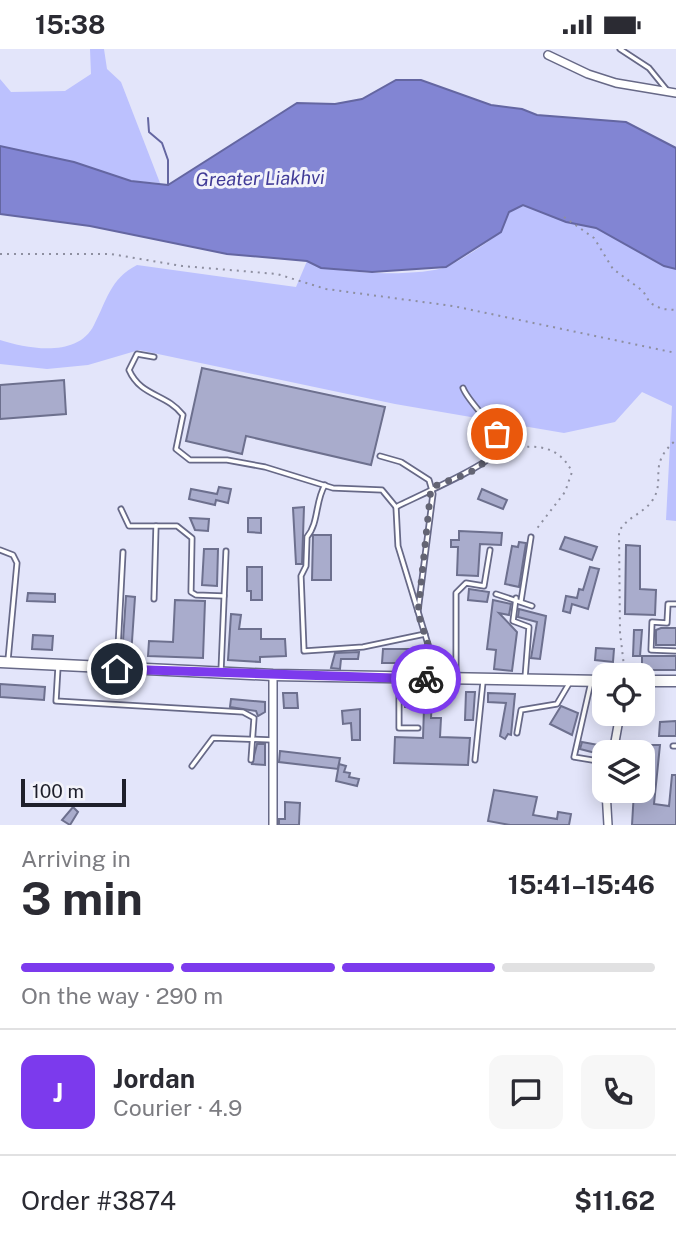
<!DOCTYPE html>
<html lang="en">
<head>
<meta charset="utf-8">
<style>
	:root { --surface:#fff; --page:#f7f7f7; --text:#2b2b33; --muted:#7c7c81; --line:#e1e1e2; --accent:#7c3aed }
	body { margin:0; font-family:"Public Sans",sans-serif; background:var(--page); color:var(--text); height:100vh; display:flex; flex-direction:column; font-size:26px; white-space:nowrap }
	* { box-sizing:border-box; margin:0 }
	p { font-size:23px; color:var(--muted) }
	.icon { flex:none; width:38px; height:38px; fill:none; stroke:currentColor; stroke-width:2; stroke-linecap:round; stroke-linejoin:round }
	.map { position:relative; height:776px; overflow:hidden }
	.panel { display:flex; flex-direction:column; background:var(--surface); flex:1 }
	.panel>* { flex:none }
	.tools { position:absolute; left:592px; top:614px; display:grid; gap:14px }
	.tools a { display:grid; place-items:center; width:63px; height:63px; border-radius:14px; background:var(--surface); box-shadow:0 4px 18px #0003; font-size:35px }
	.scale { position:absolute; left:21px; bottom:18px; width:105px; box-sizing:border-box; padding-left:7px; border:4px solid #1e1f2b; border-top:0; font-size:19px; line-height:24px; white-space:nowrap; color:#1e1f2b; -webkit-text-stroke:5px #f3f3fa; paint-order:stroke }
	.pin { position:absolute; display:grid; place-items:center; width:60px; height:60px; color:#fff; margin:-30px; border:4px solid #fff; border-radius:50%; box-shadow:0 2px 7px #0007 }
	.courier { position:absolute; display:grid; place-items:center; width:70px; height:70px; margin:-35px; border:5px solid #7c3aed; border-radius:50%; background:#fff; color:#222; box-shadow:0 2px 9px #0007 }
	.head em { font-style:normal; font-weight:700 }
	.head div { display:flex; flex-direction:column-reverse }
	.head { display:flex; align-items:center; justify-content:space-between; height:119px; padding:0 21px }
	h1 { font-size:46px; font-weight:700; line-height:52px }
	.bar { display:grid; grid-template-columns:repeat(4,1fr); gap:10px 7px; align-content:center; height:84px; padding:0 21px }
	.bar i { height:9px; border-radius:5px; background:var(--line) }
	.bar .on { background:var(--accent) }
	.bar p { grid-column:span 4 }
	.line { display:flex; align-items:center; gap:18px; padding:0 21px; border-top:2px solid var(--line) }
	.line div { flex:1 }
	.round { display:grid; place-items:center; flex:none; width:74px; height:74px; border-radius:14px; background:var(--page) }
	.status { display:flex; justify-content:space-between; align-items:center; height:49px; padding:0 35px; background:var(--surface); direction:ltr }
	.status svg { height:19px; fill:currentColor }
	.map>svg:first-child { display:block }
	.green { fill:#bcc1fe }
	.water { fill:#8285d3; stroke:#6466a1; stroke-width:2 }
	.lines { fill:none; stroke-linecap:round; stroke-linejoin:round }
	.stream { stroke:#6466a1; stroke-width:2 }
	.building { fill:#a9accc; stroke:#6d708e; stroke-width:2 }
	.service-casing { stroke:#676987; stroke-width:7 }
	.minor-casing { stroke:#676987; stroke-width:10 }
	.secondary-casing { stroke:#676987; stroke-width:13 }
	.path { stroke:#8e8fa0; stroke-width:2; stroke-dasharray:2 5; stroke-linecap:butt }
	.service { stroke:#fff; stroke-width:3.5 }
	.minor { stroke:#fff; stroke-width:7 }
	.secondary { stroke:#fff; stroke-width:10 }
	.done { stroke:#636473; stroke-width:7; stroke-dasharray:0 12.6 }
	.route { stroke:#7c3aed; stroke-width:9 }
	.labels { text-anchor:middle; dominant-baseline:central; stroke-width:6; stroke-linejoin:round; paint-order:stroke }
	.water-label { font-size:19px; font-style:italic; fill:#413b97; stroke:#f3f3fa }
</style>
</head>
<body>
<div class="status"><b>15:38</b><svg viewBox="0 0 49 12"><path d="M0 12V9h3v3zM5 12V6h3v6zM10 12V3h3v9zM15 12V0h3v12zM26 1h20v11H26zM47 4h2v5h-2z"/></svg></div>
<div class="map">
<svg width="676" height="776" viewBox="0 0 676 776">
	<rect width="100%" height="100%" fill="#e3e5fa"/>
	<g class="green">
		<path d="M90 0H104L107 20 121 33 160 134 131 132 74 113 0 97V30L11 43 65 42 91 25Z"/>
		<path d="M523 156 566 173 596 179 664 217 676 220V472L666 471 672 357 642 343 615 373 564 384 395 355 139 301 88 316 47 320 0 315V291C28 300 78 309 94 276 107 251 110 230 137 216L296 238 307 212C332 226 419 228 446 218 455 215 494 190 500 183 504 178 507 169 509 163Z"/>
	</g>
	<path class="water" d="M396 31H421L491 56 522 60 537 66 626 73 676 99V220L664 217 596 179 566 173 523 156 509 163 501 183 446 218 372 223 321 219 307 212 227 205 90 177 0 165V97L74 113 131 132 168 136 297 54 335 55 362 50Z"/>
	<g class="lines">
		<path class="stream" d="M148 69 149 83 162 94 168 111V136"/>
	</g>
	<g class="building">
		<path d="M202 319 385 358 371 416 246 387 242 405 186 392Z"/>
		<path d="M64 331 66 365 0 370V336Z"/>
		<path d="M219 438 231 440 228 454 216 451 215 456 189 450 191 440 217 445Z"/>
		<path d="M482 440 507 451 503 460 478 450Z"/>
		<path d="M304 458 302 515H296L293 459Z"/>
		<path d="M190 469 209 470 208 482 195 481Z"/>
		<path d="M248 469H261V484L248 483Z"/>
		<path d="M459 482 502 484 501 496 480 495 478 527 457 526 458 498H451V491H459Z"/>
		<path d="M313 486H331V531H312Z"/>
		<path d="M565 488 597 498 592 511 560 500Z"/>
		<path d="M519 493 526 494 519 538 505 535 512 497 518 498Z"/>
		<path d="M626 496 640 497V540L656 541 655 566 625 565Z"/>
		<path d="M204 500H218L217 537 202 536Z"/>
		<path d="M247 518H262V551H251V542H247Z"/>
		<path d="M590 518 599 520 588 560 572 555 570 564 563 562 566 547 577 549 579 540 583 541Z"/>
		<path d="M469 540 489 543 487 553 468 551Z"/>
		<path d="M28 544 55 545V553L27 552Z"/>
		<path d="M126 547 135 548 131 607H125L126 593 123 592Z"/>
		<path d="M175 551 205 552 203 609 148 607 149 592 173 593Z"/>
		<path d="M493 551 511 555 509 566 499 564 517 583 512 622 494 620 496 601 487 600Z"/>
		<path d="M519 560 546 567 540 610 531 609 537 573 518 568Z"/>
		<path d="M231 565 241 566 239 580H261V590H285L286 607 260 608V613L228 611Z"/>
		<path d="M661 579H676V596H656V581Z"/>
		<path d="M634 581H642L640 607H633Z"/>
		<path d="M33 586 53 587 52 601 32 600Z"/>
		<path d="M596 599 614 600 613 613 595 611Z"/>
		<path d="M383 600H418V614H382Z"/>
		<path d="M359 603 358 610H341L340 620 331 619 335 604Z"/>
		<rect x="642" y="607" width="34" height="14"/>
		<path d="M0 635 45 638 44 651 0 648Z"/>
		<path d="M403 639 451 645V651H432L431 669H441L440 688 470 689 468 716 394 714 395 688 423 689 424 659 405 658Z"/>
		<path d="M466 643H475L473 671H465Z"/>
		<path d="M283 644H297L298 659H284Z"/>
		<path d="M488 644 515 645 511 686 508 685 505 690 500 687 506 654 488 653Z"/>
		<path d="M231 650 265 653V663L258 667 256 662 230 658Z"/>
		<path d="M561 657 578 664 572 686 550 675Z"/>
		<path d="M360 660V691H352L351 674 343 675 342 662Z"/>
		<path d="M676 672V687H659L660 673Z"/>
		<path d="M582 693 604 697 603 706 580 700Z"/>
		<path d="M257 695H265V716L252 715Z"/>
		<path d="M638 696H660L654 755 669 757 672 726H676V776H632L634 742H642V704H637Z"/>
		<path d="M280 702 340 709 338 720 279 713Z"/>
		<path d="M339 715 346 717 344 723 350 724 349 728 359 730 357 737 336 732Z"/>
		<path d="M494 741 537 748 533 766 557 770 558 763 571 765 569 776H510L488 772Z"/>
		<path d="M285 753 300 754 299 776H279V770H285Z"/>
		<path d="M73 758 78 763 70 776 62 771Z"/>
	</g>
	<g class="lines">
		<defs>
			<g id="service">
				<path d="M620 0 649 19 666 40"/>
				<path d="M154 308 137 305 129 321C141 348 166 344 183 366L176 400 190 411H227L265 418 333 439 382 441 396 458 398 497 438 628"/>
				<path d="M380 407 401 413 429 431 433 445 418 562"/>
				<path d="M325 436C315 452 319 474 307 488L306 517 301 527 304 602 363 598 425 585"/>
				<path d="M396 458C413 449 485 418 492 406 495 401 496 391 497 385 487 369 468 352 463 339"/>
				<path d="M121 460 129 477H156"/>
				<path d="M0 501 13 506 17 514 8 611"/>
				<path d="M496 545 532 557"/>
				<path d="M516 549 513 572 529 578 525 629"/>
				<path d="M154 550 156 477H177L192 489 191 543 196 546 224 547"/>
				<path d="M521 552 531 488"/>
				<path d="M676 555H668L667 574 652 573 651 601 676 602"/>
				<path d="M58 618 56 652 243 663 254 669 251 711"/>
				<path d="M117 618 123 503"/>
				<path d="M221 622 226 502"/>
				<path d="M456 629V544L466 534 484 537 490 501"/>
				<path d="M399 630V679H418"/>
				<path d="M591 633 574 708 604 713"/>
				<path d="M517 684 521 661 557 655 570 633"/>
				<path d="M673 697H676"/>
				<path d="M475 711 483 633"/>
				<path d="M192 717 213 689 273 691"/>
			</g>
			<g id="minor">
				<path d="M548 6 588 25 616 34 676 44"/>
				<path d="M273 626V776"/>
				<path d="M613 704 620 665"/>
				<path d="M606 742 608 776"/>
			</g>
			<g id="secondary">
				<path d="M0 613 273 626 604 632"/>
				<path d="M642 632H676"/>
			</g>
		</defs>
		<use href="#service" class="service-casing"/>
		<use href="#minor" class="minor-casing"/>
		<use href="#secondary" class="secondary-casing"/>
		<g class="path">
			<path d="M564 168 594 189 613 220 643 242 650 254 662 260 676 261"/>
			<path d="M0 205H111L182 217 277 225 326 240 453 257 676 304"/>
			<path d="M500 404C527 394 558 393 572 423L565 443 535 482"/>
			<path d="M625 626 620 583 619 483C625 469 643 465 652 452 667 430 646 417 676 391"/>
		</g>
		<use href="#service" class="service"/>
		<use href="#minor" class="minor"/>
		<use href="#secondary" class="secondary"/>
	</g>
	<g class="lines">
		<path class="done" d="M426 630H439L418 564 431 439C465 423 488 426 497 385"/>
		<path class="route" d="M117 620 426 630"/>
	</g>
	<g class="labels">
		<g class="water-label">
			<text transform="translate(260 129) rotate(-1)">Greater Liakhvi</text>
		</g>
	</g>
</svg>
<div class="tools">
<a><svg class="icon" aria-label="locate" viewBox="0 0 24 24"><circle cx="12" cy="12" r="6"/><path d="M12 2v4M12 18v4M2 12h4M18 12h4"/></svg></a>
<a><svg class="icon" aria-label="layers" viewBox="0 0 24 24"><path d="M12 4l9 5-9 5-9-5zM3 14l9 5 9-5"/></svg></a>
</div>
<div class="scale">100 m</div>
<div class="pin" style="left:497px;top:385px;background:#ea580c"><svg class="icon" aria-label="bag" viewBox="0 0 24 24"><path d="M5 8h14l-1 12H6zM9 8a3 3 0 0 1 6 0"/></svg></div>
<div class="pin" style="left:117px;top:620px;background:#1f2937"><svg class="icon" aria-label="home" viewBox="0 0 24 24"><path d="M3 11l9-7 9 7M6 9v11h12V9"/></svg></div>
<div class="courier" style="left:426px;top:630px"><svg class="icon" aria-label="bike" viewBox="0 0 24 24"><circle cx="6" cy="16" r="4"/><circle cx="18" cy="16" r="4"/><path d="M6 16l4-8h5l3 8M10 8l3 8H6M13 5h3"/></svg></div>
</div>
<section class="panel">
<div class="head"><div><h1>3 min</h1><p>Arriving in</p></div><em>15:41–15:46</em></div>
<div class="bar"><i class="on"></i><i class="on"></i><i class="on"></i><i></i><p>On the way · 290 m</p></div>
<div class="line" style="height:126px"><b class="round" style="background:var(--accent);color:#fff">J</b><div><b>Jordan</b><p>Courier · 4.9</p></div><a class="round"><svg class="icon" aria-label="chat" viewBox="0 0 24 24"><path d="M4 5h16v11H9l-5 4z"/></svg></a><a class="round"><svg class="icon" aria-label="phone" viewBox="0 0 24 24"><path d="M5 4h4l2 5-3 2q2 4 5 5l2-3 5 2v4C11 20 4 13 5 4z"/></svg></a></div>
<div class="line" style="height:91px"><div>Order #3874</div><b>$11.62</b></div>
</section>
</body>
</html>
